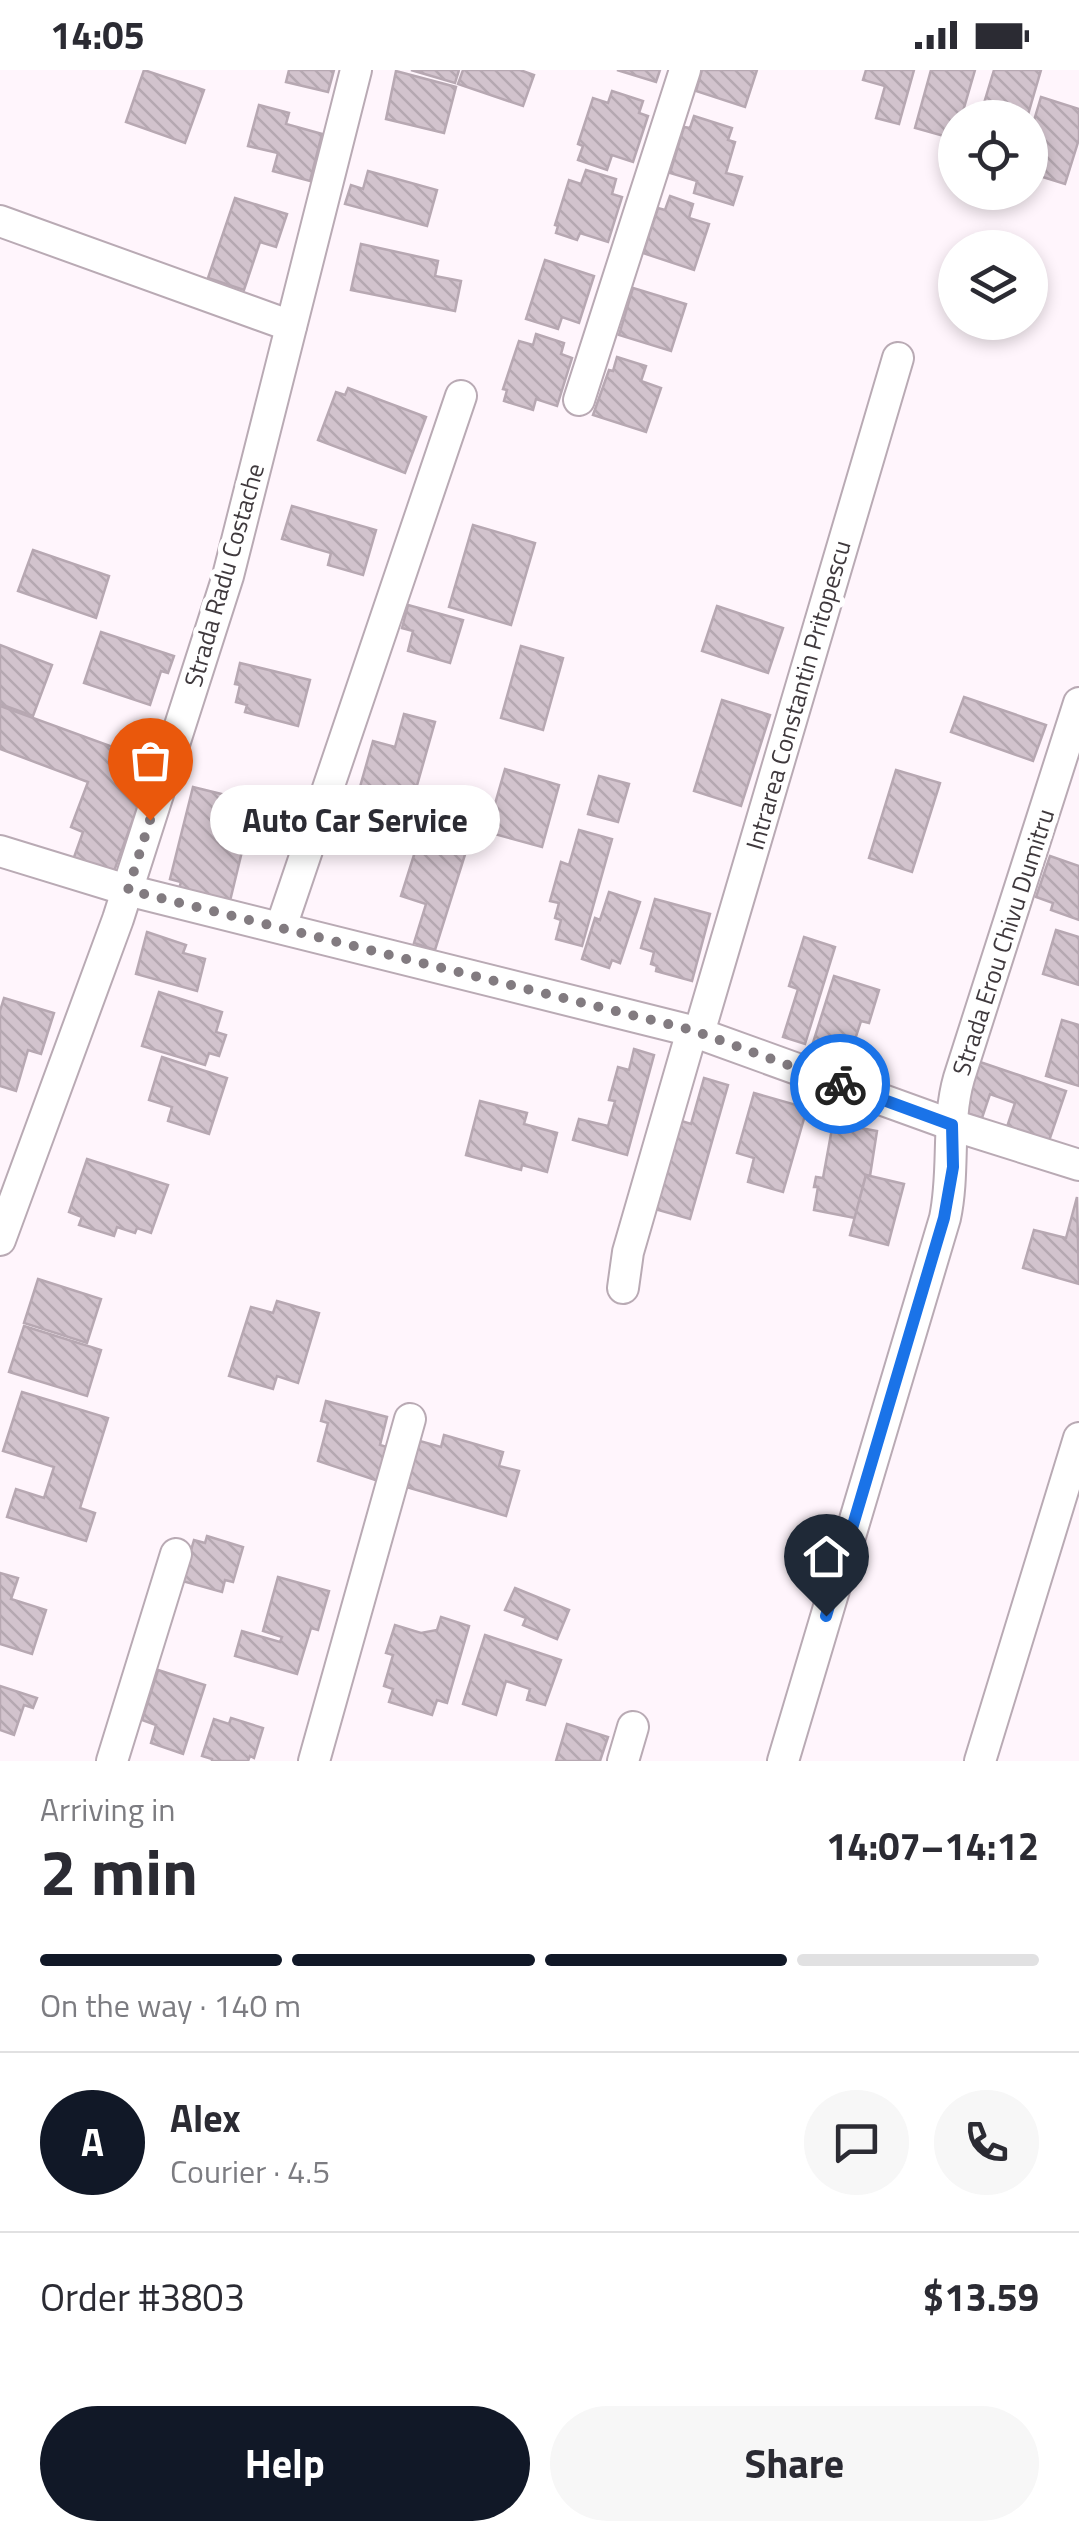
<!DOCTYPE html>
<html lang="en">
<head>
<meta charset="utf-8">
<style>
	:root { --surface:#fff; --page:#f7f7f7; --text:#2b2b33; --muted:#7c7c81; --line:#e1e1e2; --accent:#111827 }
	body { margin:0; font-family:"Titillium Web",sans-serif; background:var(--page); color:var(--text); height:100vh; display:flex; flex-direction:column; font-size:38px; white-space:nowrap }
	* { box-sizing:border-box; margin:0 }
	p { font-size:32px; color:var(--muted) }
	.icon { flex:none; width:55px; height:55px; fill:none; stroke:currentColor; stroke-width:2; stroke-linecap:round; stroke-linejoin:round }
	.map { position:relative; height:1691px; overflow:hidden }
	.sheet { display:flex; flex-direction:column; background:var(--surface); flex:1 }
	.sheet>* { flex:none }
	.tools { position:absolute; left:938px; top:30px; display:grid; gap:20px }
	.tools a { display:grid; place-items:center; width:110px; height:110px; border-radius:50%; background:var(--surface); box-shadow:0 5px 15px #0003; font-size:50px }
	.pin { position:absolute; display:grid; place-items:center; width:85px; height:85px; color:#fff; margin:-102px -42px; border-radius:50% 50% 50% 0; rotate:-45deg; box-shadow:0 0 10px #0007 }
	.pin .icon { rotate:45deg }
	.courier { position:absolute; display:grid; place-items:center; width:100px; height:100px; margin:-50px; border:8px solid #1a73e8; border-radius:50%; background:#fff; color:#222; box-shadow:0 2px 12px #0007 }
	.bubble { position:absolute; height:70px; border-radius:35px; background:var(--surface); box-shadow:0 5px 15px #0003; font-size:32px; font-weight:700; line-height:70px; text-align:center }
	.headline em { font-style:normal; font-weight:700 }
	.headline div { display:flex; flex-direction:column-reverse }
	.headline { display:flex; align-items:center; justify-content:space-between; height:170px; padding:0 40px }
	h1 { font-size:65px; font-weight:700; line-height:75px }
	.bar { display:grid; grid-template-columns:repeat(4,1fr); gap:15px 10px; align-content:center; height:120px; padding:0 40px }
	.bar i { height:12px; border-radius:8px; background:var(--line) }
	.bar .active { background:var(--accent) }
	.bar p { grid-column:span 4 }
	.line { display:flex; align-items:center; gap:25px; padding:0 40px; border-top:2px solid var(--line) }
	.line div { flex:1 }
	.round { display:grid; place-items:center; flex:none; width:105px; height:105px; border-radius:52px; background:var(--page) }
	.primary-button { display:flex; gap:20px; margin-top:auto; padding:20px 40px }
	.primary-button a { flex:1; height:115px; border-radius:60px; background:var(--accent); color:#fff; font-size:40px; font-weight:700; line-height:115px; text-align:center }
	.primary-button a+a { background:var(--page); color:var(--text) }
	.status { display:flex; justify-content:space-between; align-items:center; height:70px; padding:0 50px; background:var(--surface); direction:ltr }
	.status svg { height:28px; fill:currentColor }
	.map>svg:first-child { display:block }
	.building { fill:url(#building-back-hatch); stroke:#b7a8b2; stroke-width:2.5 }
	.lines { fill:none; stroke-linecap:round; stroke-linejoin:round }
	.minor-casing { stroke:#b9aab4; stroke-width:34 }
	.minor { stroke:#fff; stroke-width:30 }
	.done { stroke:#827b80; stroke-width:10; stroke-dasharray:0 18 }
	.route { stroke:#1a73e8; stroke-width:12 }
	.labels { text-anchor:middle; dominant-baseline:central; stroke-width:10; stroke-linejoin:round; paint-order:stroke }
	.street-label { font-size:25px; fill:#3f393d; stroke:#fff }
</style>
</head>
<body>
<div class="status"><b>14:05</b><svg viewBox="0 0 49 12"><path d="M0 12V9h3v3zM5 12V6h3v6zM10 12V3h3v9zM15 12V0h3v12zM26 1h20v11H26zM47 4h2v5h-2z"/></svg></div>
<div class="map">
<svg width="1079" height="1691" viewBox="0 0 1079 1691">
	<defs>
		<pattern id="building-back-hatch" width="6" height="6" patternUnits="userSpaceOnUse" patternTransform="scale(2.5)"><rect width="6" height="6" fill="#d2c3cd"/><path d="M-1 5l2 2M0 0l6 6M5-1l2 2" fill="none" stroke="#b5a8b1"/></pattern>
	</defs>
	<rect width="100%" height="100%" fill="#fff5fc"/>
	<g class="building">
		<path d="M144 0 204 20 185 73 126 52Z"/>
		<path d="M289 0H334L328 22 286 12Z"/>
		<path d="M411 0H459L455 13Z"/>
		<path d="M463 0H520L534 5 523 36 458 14Z"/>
		<path d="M617 0H660L656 12Z"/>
		<path d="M702 0H757L745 37 696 21Z"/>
		<path d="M866 0H914L899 54 876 48 885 16 863 10Z"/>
		<path d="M931 0H975L961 48H955V69L915 58Z"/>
		<path d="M994 0H1041L1027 48 984 46 985 41 982 40Z"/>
		<path d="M396 1 456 17 444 63 386 49Z"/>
		<path d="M612 21 643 31 639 43 648 46 633 92 612 85 607 100 578 90 583 76 578 74 593 28 608 33Z"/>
		<path d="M1041 27 1079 39V69L1065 114 1030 103V64Z"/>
		<path d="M259 35 289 43 286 54 322 64 310 111 273 101 278 83 248 76Z"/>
		<path d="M694 46 732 58 728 70 735 72 726 103 742 107 733 135 694 123 697 111 670 103 684 57 690 58Z"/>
		<path d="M586 100 616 109 612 124 622 127 608 172 580 163 577 170 556 163 558 156 555 155 569 110 581 114Z"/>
		<path d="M368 101 437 120 427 156 345 134 351 115 363 119Z"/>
		<path d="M670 126 693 134 689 148 709 154 694 200 643 183 658 138 665 140Z"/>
		<path d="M235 128 287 144 276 177 260 172 244 220 208 208Z"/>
		<path d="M361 174 438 191 435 206 461 211 455 241 351 220Z"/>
		<path d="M545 190 594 206 579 253 562 247 558 259 526 249Z"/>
		<path d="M633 218 686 234 671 281 619 265Z"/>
		<path d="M536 264 564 273 561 284 572 288 557 336 536 329 533 340 504 331 507 320 503 319 519 271 533 275Z"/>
		<path d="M617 287 646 296 641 311 661 318 646 362 593 345 609 300 613 301Z"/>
		<path d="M348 318 426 347 405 403 318 370 336 322 345 325Z"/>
		<path d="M292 436 376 460 363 505 328 495 331 483 282 469Z"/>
		<path d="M473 455 535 473 511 555 449 537Z"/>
		<path d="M33 480 109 506 96 548 18 521Z"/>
		<path d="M408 535 463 550 450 593 408 581 413 561 402 558Z"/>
		<path d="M717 536 783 558 768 603 702 581Z"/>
		<path d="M101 562 174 586 168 603 161 601 150 635 84 613Z"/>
		<path d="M0 575 52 595 33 646 0 634Z"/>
		<path d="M521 576 563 588 543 660 501 648Z"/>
		<path d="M240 593 310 610 298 656 245 642 247 635 236 632 240 615 235 614Z"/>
		<path d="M964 627 1046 655 1033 691 951 662Z"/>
		<path d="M722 630 770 645 741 736 694 721Z"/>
		<path d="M0 636 154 692 113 804 73 790 83 762 71 757 88 712 0 679Z"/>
		<path d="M404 644 435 652 408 747 386 740 384 746 354 738 373 671 395 677Z"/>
		<path d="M505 699 559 715 542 777 487 762Z"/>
		<path d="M896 700 940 713 912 802 869 788Z"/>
		<path d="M599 706 629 714 618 752 588 744Z"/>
		<path d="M193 717 254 732 229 835 178 822 181 812 170 809Z"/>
		<path d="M426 747 451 755 453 749 474 756 435 880 414 873 426 834 401 826Z"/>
		<path d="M579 760 612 769 582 876 556 869 561 850 555 848 559 833 550 831 561 792 569 795Z"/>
		<path d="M1050 786 1079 796V850L1051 840 1053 833 1036 827Z"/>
		<path d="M609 822 640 832 620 893 612 890 609 898 582 889 595 848 600 850Z"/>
		<path d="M655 829 710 844 692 911 656 901 657 896 651 894 654 882 641 878Z"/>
		<path d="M1056 860 1079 867V915L1043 904Z"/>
		<path d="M147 862 186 875 183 883 205 889 197 921 136 904Z"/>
		<path d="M804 867 835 877 805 974 783 967 798 919 789 916Z"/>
		<path d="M834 906 879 920 869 953 861 951 849 988 812 976Z"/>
		<path d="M159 922 222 942 216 962 226 965 219 986 209 983 205 995 142 976Z"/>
		<path d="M4 928 54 943 41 984 28 980 16 1021 0 1016V941Z"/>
		<path d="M1062 950 1079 955V1016L1046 1006Z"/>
		<path d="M634 979 654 985 627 1085 573 1070 579 1049 608 1056 615 1031 609 1030 618 997 629 1000Z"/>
		<path d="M162 987 227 1008 209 1064 168 1051 172 1037 149 1030Z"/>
		<path d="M980 992 1066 1021 1049 1071 1007 1057 1015 1033 990 1024 982 1048 963 1042Z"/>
		<path d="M704 1008 728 1015 690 1149 651 1138 671 1067 677 1069 682 1051 691 1054Z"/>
		<path d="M754 1023 807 1038 783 1122 748 1112 754 1088 737 1083Z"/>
		<path d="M480 1031 527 1043 524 1054 557 1063 547 1102 522 1095 521 1100 466 1085Z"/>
		<path d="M833 1053 877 1061 870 1106 866 1105 855 1148 814 1140 818 1117H814L816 1107 823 1108Z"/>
		<path d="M87 1089 168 1115 151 1163 137 1158 135 1163 117 1157 114 1166 79 1155 82 1147 69 1142Z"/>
		<path d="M866 1105 904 1114 888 1175 850 1165Z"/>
		<path d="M1077 1127 1079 1214 1023 1198 1034 1160 1066 1168Z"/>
		<path d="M38 1209 101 1229 87 1273 24 1253Z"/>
		<path d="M277 1231 319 1243 298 1313 277 1306 273 1319 229 1306 251 1237 273 1243Z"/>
		<path d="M24 1256 101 1280 87 1326 9 1302Z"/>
		<path d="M22 1322 108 1348 80 1438 95 1443 86 1471 7 1447 16 1419 44 1428 54 1397 3 1381Z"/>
		<path d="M326 1331 387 1347 380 1375 387 1377 378 1411 318 1391 328 1353 321 1351Z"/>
		<path d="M444 1365 503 1382 499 1396 519 1401 506 1446 406 1417 420 1371 441 1377Z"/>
		<path d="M207 1466 243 1477 233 1512 225 1510 222 1522 182 1511 194 1470 205 1473Z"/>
		<path d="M0 1503 18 1508 11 1529 46 1540 32 1584 0 1574Z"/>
		<path d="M278 1507 329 1521 318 1560 311 1558 297 1604 235 1586 242 1561 280 1572 282 1567 263 1561Z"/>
		<path d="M515 1518 569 1540 557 1569 523 1555 526 1548 505 1540Z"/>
		<path d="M441 1547 469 1556 447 1633 437 1630 432 1645 389 1632 393 1619 384 1616 393 1585 386 1583 395 1555 421 1563 437 1560Z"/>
		<path d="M485 1565 561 1590 545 1635 527 1630 530 1619 506 1611 496 1645 463 1634Z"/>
		<path d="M158 1600 205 1615 183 1684 151 1673 156 1655 142 1650Z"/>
		<path d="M0 1616 37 1628 33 1638 24 1635 14 1665 0 1660Z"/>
		<path d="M231 1648 263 1658 254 1688 250 1686 248 1691H212V1689L202 1686 214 1649 229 1654Z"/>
		<path d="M567 1654 608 1667 600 1691H556Z"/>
	</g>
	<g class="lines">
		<defs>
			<g id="minor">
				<path d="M0 151 291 256"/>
				<path d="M579 330 685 0"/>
				<path d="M0 781 127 820 692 961 952 1055 1079 1095"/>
				<path d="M281 857 461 326"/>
				<path d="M699 963 898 288"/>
				<path d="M0 1170 118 849 228 506 356 0"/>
				<path d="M623 1218 628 1182 692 961"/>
				<path d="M112 1691 176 1484"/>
				<path d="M314 1691 410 1349"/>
				<path d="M623 1691 633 1657"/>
				<path d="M783 1691 945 1148C955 1101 946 1053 959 1008L1079 633"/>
				<path d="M980 1691 1079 1368"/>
			</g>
		</defs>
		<use href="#minor" class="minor-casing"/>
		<use href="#minor" class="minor"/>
	</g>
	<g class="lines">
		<path class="done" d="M150 750 128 820 692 960 840 1014"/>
		<path class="route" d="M826 1546 944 1148 953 1097 952 1055 840 1014"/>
	</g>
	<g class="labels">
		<g class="street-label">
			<text transform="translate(224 505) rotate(-74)">Strada Radu Costache</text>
			<text transform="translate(798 625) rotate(-74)">Intrarea Constantin Pritopescu</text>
			<text transform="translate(1003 872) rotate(-72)">Strada Erou Chivu Dumitru</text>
		</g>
	</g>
</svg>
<div class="tools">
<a><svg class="icon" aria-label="locate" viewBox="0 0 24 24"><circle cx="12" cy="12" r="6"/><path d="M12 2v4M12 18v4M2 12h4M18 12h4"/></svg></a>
<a><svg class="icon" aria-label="layers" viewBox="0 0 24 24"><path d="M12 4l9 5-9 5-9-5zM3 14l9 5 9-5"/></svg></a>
</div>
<div class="pin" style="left:150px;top:750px;background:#ea580c"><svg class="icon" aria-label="bag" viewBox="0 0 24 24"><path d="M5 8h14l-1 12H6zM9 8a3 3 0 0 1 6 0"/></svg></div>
<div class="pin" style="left:826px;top:1546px;background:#1f2937"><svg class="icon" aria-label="home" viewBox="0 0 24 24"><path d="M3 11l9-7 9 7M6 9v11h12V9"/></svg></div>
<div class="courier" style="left:840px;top:1014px"><svg class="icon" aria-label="bike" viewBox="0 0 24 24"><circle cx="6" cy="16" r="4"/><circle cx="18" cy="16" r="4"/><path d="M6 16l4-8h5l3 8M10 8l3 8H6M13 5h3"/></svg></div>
<div class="bubble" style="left:210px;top:715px;width:290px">Auto Car Service</div>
</div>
<section class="sheet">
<div class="headline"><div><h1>2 min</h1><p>Arriving in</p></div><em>14:07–14:12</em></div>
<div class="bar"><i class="active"></i><i class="active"></i><i class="active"></i><i></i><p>On the way · 140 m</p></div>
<div class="line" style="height:180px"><b class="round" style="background:var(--accent);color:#fff">A</b><div><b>Alex</b><p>Courier · 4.5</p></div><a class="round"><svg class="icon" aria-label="chat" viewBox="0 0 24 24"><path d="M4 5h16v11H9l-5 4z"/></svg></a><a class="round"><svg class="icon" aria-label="phone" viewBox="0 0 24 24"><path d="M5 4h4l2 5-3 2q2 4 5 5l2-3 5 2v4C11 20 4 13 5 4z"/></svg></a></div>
<div class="line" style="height:130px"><div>Order #3803</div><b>$13.59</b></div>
<div class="primary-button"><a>Help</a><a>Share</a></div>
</section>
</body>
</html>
